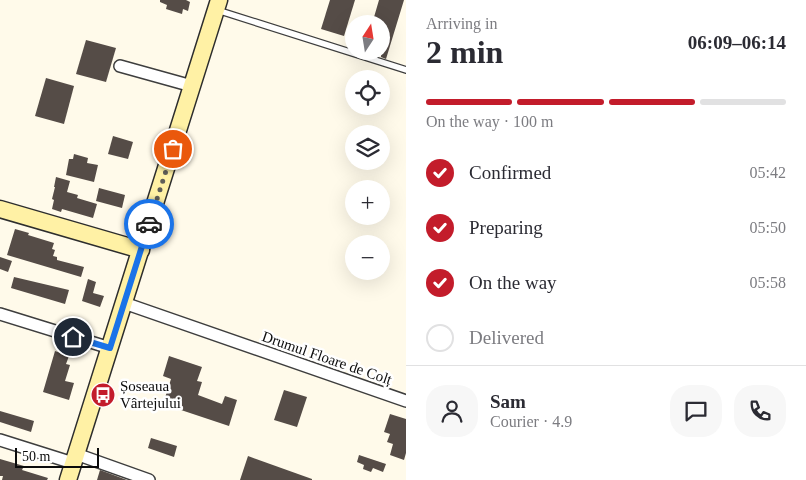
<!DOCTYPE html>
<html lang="en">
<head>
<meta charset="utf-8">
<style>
	:root { --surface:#fff; --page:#f7f7f7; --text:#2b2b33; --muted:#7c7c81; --line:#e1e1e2; --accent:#c31c2b }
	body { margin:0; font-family:Georgia,serif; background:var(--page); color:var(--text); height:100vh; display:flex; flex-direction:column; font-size:19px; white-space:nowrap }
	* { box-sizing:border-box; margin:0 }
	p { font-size:16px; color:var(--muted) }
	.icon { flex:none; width:28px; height:28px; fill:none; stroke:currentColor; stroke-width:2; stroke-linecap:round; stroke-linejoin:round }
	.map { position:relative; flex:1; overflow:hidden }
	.panel { display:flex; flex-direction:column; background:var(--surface); width:400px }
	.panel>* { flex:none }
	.needle { width:32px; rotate:12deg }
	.tools { position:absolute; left:345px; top:15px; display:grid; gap:10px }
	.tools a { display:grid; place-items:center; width:45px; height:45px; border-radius:50%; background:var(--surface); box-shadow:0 5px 20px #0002; font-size:25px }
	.scale { position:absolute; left:15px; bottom:12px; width:84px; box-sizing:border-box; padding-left:5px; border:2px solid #0b0b0b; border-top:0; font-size:14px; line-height:18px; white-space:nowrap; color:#0b0b0b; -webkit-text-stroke:4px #fff; paint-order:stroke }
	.pin { position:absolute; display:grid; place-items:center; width:42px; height:42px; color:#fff; margin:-21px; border:2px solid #fff; border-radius:50%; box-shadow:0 1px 5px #0007 }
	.courier { position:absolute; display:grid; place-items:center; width:50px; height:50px; margin:-25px; border:4px solid #1a73e8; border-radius:50%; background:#fff; color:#222; box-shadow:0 1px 6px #0007 }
	.headline em { font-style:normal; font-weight:600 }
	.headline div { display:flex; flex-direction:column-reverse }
	.headline { display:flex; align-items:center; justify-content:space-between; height:85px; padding:0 20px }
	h1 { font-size:32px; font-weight:600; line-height:38px }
	.bar { display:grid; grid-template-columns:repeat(4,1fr); gap:8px 5px; align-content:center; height:60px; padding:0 20px }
	.bar i { height:6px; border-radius:4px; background:var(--line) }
	.bar .active { background:var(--accent) }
	.bar p { grid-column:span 4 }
	.line { display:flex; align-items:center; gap:12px; padding:0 20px; border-top:1px solid var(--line) }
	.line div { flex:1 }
	.round { display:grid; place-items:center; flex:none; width:52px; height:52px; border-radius:20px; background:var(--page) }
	ol { padding:0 20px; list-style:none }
	li { display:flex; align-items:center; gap:15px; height:55px }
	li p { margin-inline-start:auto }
	li .icon { padding:5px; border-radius:50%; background:var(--accent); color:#fff; stroke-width:4 }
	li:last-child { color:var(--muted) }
	li i { width:28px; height:28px; border:2px solid var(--line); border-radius:50% }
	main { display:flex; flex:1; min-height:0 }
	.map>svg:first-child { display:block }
	.building { fill:#554c47 }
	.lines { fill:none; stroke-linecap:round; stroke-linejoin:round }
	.lane-casing { stroke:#3e3e3e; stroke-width:8 }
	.street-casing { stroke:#3e3e3e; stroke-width:14 }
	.secondary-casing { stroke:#2d2d2d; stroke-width:19 }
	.lane { stroke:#fff; stroke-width:5.5 }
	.street { stroke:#fff; stroke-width:11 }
	.secondary { stroke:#fff1a5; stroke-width:16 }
	.done { stroke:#605f59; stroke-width:5; stroke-dasharray:0 9 }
	.route { stroke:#1a73e8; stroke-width:6 }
	.labels { text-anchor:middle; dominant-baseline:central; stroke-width:5; stroke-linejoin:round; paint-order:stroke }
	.street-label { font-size:15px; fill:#0b0b0b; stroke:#fff }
	.poi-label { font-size:15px; fill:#0b0b0b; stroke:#fff; text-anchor:start }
</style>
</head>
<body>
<main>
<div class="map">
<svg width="406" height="480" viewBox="0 0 406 480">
	<rect width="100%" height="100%" fill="#fffaea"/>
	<g class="building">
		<path d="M160 0H186L190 2 188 11 183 9 182 14 166 9 167 5 160 2Z"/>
		<path d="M330 0H355L344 36 321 29Z"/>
		<path d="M379 0H404L386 59 381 57V24H372Z"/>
		<path d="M86 40 116 48 106 82 76 74Z"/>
		<path d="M46 78 74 86 64 124 35 116Z"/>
		<path d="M113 136 133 142 128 159 108 154Z"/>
		<path d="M74 154 88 158 87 163 98 165 94 182 66 175 69 159H73Z"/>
		<path d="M56 177 70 181 67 192 78 195 77 198 97 204 93 218 62 209 61 212 52 209 54 200 52 199 55 187H54Z"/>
		<path d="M99 188 125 195 122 208 96 201Z"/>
		<path d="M15 229 29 233 28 235 54 243 52 249 55 250 53 256 57 257V260L84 267 81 277 7 255Z"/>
		<path d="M0 257 12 261 8 272 0 269Z"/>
		<path d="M14 277 69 290 65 304 11 288Z"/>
		<path d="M88 279 96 282 93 293 104 296 100 307 82 301Z"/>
		<path d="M55 351 69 356 66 364 70 365 65 381 74 383 69 400 43 392Z"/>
		<path d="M169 356 202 367 197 381 202 382 198 395 222 404 225 396 237 400 229 426 163 404 171 379 163 376Z"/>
		<path d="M284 390 307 397 297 427 274 420Z"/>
		<path d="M0 411 34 421 31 432 0 422Z"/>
		<path d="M390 414 406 419V453L404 460 390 455 393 444 387 442 390 434 384 432Z"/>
		<path d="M151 438 177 446 174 457 148 448Z"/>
		<path d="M359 455 386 464 383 472 373 468 371 472 363 469 364 465 357 462Z"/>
		<path d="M248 456 312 479V480H240Z"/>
		<path d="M0 459 24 466 22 470 48 478 47 480H2L3 476H0Z"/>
		<path d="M100 470 127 480H97Z"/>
	</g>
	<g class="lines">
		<defs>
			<path id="lane" d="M217 10 406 70"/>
			<g id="street">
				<path d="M120 66 192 86"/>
				<path d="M124 303 406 401"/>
				<path d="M0 314 110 348"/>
				<path d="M0 440 73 463"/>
				<path d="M76 454 149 480"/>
			</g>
			<g id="secondary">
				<path d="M0 209 141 250"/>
				<path d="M68 480 219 0"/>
			</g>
		</defs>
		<use href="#lane" class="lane-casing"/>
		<use href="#street" class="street-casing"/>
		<use href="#secondary" class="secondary-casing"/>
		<use href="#lane" class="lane"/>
		<use href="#street" class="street"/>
		<use href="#secondary" class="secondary"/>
	</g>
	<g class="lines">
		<path class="done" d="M149 224 173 149"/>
		<path class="route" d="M73 337 110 348 149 224"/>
	</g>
	<defs>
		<symbol id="bus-disc" viewBox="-11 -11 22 22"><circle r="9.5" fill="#c31c2b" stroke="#fff"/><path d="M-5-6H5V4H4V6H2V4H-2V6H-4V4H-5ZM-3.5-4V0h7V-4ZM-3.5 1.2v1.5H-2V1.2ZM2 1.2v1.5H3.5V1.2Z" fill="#fff"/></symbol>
	</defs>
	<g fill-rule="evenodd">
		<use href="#bus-disc" x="89" y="381" width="28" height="28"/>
	</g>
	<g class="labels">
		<g class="street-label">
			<text transform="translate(327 358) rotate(19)">Drumul Floare de Colț</text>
		</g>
		<g class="poi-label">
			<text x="120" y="386">Șoseaua<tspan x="120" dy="17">Vârtejului</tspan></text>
		</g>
	</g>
</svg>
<div class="tools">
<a><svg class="needle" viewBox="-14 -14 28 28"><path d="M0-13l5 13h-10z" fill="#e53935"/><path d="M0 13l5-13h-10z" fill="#7c7c81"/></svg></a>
<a><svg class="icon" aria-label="locate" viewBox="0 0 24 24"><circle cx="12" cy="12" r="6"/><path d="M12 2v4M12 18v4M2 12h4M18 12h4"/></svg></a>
<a><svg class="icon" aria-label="layers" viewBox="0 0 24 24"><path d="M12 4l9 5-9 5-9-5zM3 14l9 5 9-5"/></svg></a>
<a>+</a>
<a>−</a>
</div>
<div class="scale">50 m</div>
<div class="pin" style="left:173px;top:149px;background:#ea580c"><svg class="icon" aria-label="bag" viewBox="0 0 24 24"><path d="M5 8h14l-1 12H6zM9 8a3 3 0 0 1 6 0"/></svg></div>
<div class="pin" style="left:73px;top:337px;background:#1f2937"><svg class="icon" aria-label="home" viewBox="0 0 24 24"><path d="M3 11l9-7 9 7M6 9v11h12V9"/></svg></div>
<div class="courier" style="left:149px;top:224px"><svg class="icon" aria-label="car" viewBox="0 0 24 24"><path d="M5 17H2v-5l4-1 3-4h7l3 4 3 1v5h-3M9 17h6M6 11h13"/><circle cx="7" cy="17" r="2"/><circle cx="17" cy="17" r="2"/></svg></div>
</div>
<section class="panel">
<div class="headline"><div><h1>2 min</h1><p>Arriving in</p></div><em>06:09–06:14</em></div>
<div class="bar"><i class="active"></i><i class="active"></i><i class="active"></i><i></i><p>On the way · 100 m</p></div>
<ol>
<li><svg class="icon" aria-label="check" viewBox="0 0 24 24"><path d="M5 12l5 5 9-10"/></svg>Confirmed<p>05:42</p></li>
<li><svg class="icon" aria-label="check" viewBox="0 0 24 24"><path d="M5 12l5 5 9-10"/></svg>Preparing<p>05:50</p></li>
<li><svg class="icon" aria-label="check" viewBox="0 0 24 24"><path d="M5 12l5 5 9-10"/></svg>On the way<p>05:58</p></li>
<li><i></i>Delivered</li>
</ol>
<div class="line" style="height:90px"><a class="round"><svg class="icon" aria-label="person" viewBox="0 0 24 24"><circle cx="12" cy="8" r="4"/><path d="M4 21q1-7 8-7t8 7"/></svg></a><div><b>Sam</b><p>Courier · 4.9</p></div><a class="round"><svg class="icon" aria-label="chat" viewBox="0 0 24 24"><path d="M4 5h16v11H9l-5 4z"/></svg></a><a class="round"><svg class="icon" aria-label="phone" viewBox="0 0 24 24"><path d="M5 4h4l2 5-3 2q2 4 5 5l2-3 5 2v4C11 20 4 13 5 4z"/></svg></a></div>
</section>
</main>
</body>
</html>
